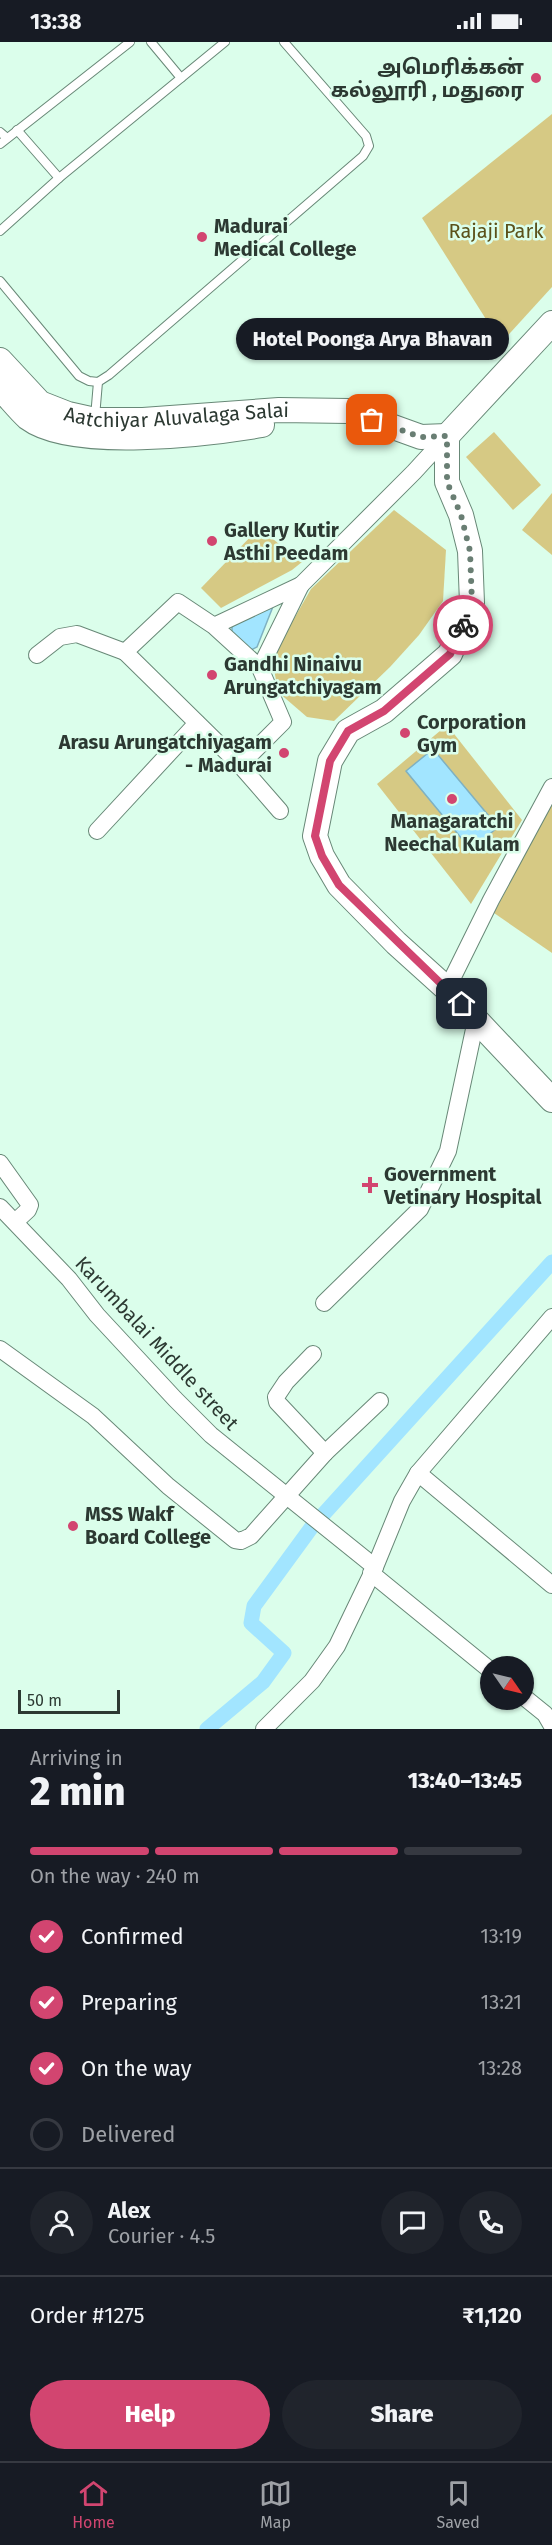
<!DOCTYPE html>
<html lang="en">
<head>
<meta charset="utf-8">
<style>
	:root { --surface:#171b24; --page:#20242c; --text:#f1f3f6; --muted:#9ea1a6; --line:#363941; --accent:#d24570 }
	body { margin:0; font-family:"Fira Sans","Noto Sans Tamil",sans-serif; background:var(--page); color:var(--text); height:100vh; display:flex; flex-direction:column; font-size:22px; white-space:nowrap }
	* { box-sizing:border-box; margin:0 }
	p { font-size:20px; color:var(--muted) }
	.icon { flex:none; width:33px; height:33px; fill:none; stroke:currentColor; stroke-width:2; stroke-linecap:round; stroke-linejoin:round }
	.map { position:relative; height:1687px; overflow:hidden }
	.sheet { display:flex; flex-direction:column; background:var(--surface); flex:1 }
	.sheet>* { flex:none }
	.needle { width:39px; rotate:124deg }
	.fabs { position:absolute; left:480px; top:1614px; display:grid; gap:12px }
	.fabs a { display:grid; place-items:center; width:54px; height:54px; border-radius:50%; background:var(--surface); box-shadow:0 2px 4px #0004; font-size:30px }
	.scale { position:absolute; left:18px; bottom:15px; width:102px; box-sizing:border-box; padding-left:6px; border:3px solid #2c3932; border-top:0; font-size:16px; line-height:21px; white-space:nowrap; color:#2c3932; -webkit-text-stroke:4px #dbfeeb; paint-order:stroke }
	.pin { position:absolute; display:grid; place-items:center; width:51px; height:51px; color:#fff; margin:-26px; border-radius:12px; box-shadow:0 3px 9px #0006 }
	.courier { position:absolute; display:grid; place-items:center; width:60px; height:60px; margin:-30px; border:4px solid #d24570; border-radius:50%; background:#fff; color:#222; box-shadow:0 2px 8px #0007 }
	.bubble { position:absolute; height:42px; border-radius:21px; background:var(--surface); box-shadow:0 2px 4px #0004; font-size:20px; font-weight:800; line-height:42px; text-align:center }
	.head em { font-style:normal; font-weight:800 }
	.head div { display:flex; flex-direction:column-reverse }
	.head { display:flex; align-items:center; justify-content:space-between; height:102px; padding:0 30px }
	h1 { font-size:39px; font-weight:800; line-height:45px }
	.bar { display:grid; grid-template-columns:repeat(4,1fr); gap:9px 6px; align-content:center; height:72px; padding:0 30px }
	.bar i { height:8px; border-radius:4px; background:var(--line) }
	.bar .active { background:var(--accent) }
	.bar p { grid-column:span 4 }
	.line { display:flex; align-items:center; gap:15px; padding:0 30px; border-top:2px solid var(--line) }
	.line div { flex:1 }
	.round { display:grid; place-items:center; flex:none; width:63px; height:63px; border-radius:32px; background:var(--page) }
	ol { padding:0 30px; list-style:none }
	li { display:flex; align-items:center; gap:18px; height:66px }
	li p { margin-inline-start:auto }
	li .icon { padding:6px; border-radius:50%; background:var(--accent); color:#fff; stroke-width:4 }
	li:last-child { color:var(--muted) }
	li i { width:33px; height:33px; border:3px solid var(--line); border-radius:50% }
	.primary-button { display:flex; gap:12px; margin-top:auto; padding:12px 30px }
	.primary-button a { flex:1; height:69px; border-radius:36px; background:var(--accent); color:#fff; font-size:24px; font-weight:800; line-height:69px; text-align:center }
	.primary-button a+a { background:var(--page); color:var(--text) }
	.status { display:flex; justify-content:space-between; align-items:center; height:42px; padding:0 30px; background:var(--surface); direction:ltr }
	.status svg { height:16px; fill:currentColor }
	.menu { display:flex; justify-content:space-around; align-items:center; height:84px; border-top:2px solid var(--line); background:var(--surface); font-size:16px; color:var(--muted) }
	.menu a { display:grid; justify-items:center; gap:3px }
	.menu .active { color:var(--accent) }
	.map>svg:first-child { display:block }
	.green { fill:#d6c984 }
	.water { fill:#a2e5ff; stroke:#7fb1c2; stroke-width:1.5 }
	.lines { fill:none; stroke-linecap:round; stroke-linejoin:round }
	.canal { stroke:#a2e5ff; stroke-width:15 }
	.lane-casing { stroke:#688877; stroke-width:10 }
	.street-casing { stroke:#688877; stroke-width:18 }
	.secondary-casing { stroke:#688877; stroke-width:26 }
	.lane { stroke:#fff; stroke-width:8 }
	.street { stroke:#fff; stroke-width:16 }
	.secondary { stroke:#fff; stroke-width:24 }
	.done { stroke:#697e73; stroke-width:6; stroke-dasharray:0 10.8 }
	.route { stroke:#d24570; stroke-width:8 }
	.poi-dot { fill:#d24570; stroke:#dbfeeb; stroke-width:2 }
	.labels { text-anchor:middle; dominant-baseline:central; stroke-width:5; stroke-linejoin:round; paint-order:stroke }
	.poi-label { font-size:20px; font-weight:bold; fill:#2c3932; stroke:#dbfeeb; text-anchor:start }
	.park-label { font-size:20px; fill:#5b511a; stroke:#dbfeeb }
	.street-label { font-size:20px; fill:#2c3932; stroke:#dbfeeb }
</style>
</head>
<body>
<div class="status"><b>13:38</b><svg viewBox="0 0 49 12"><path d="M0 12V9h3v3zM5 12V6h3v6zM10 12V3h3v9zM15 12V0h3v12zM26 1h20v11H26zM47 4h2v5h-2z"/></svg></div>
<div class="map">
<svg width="552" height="1687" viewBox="0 0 552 1687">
	<rect width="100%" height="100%" fill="#dbfeeb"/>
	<g class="green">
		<path d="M552 72V245L501 301 422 176Z"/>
		<path d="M494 390 541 443 513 468 466 415Z"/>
		<path d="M552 451V513L522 488Z"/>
		<path d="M394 468 446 508 443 559 419 593 390 625 334 679 307 675 278 650 272 615 311 547Z"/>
		<path d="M259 486 302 520 292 528 221 566 201 546Z"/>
		<path d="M447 683 522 778 471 862 377 742Z"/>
		<path d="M552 760V911L494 871Z"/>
	</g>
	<g class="water">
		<path d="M274 562 257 605 251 608 232 592V584Z"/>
		<path d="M433 707 498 785 471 808 406 729Z"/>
	</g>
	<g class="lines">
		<path class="canal" d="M207 1687 263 1640 284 1611 251 1581 254 1564 311 1486 552 1220"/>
		<defs>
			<g id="lane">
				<path d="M151 0 181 36"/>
				<path d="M17 88 59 136"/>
				<path d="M0 90 7 96"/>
				<path d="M0 102 130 0"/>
				<path d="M0 189 59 136 225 0"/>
				<path d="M0 239 79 334 89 339 98 340"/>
				<path d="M95 375 98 340 109 333 363 114 369 104 366 94 284 0"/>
			</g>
			<g id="street">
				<path d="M301 543 414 430 447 394"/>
				<path d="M214 584 301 543 260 626 283 680 240 723 125 610 178 560 214 584 260 626"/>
				<path d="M37 613 60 595 77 592 125 610"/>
				<path d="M240 723 280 769"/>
				<path d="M97 789 197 681"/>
				<path d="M447 947 491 858 552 745"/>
				<path d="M0 1121 30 1163 28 1168 15 1180"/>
				<path d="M0 1165 69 1237 97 1273 175 1357 211 1393 375 1525"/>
				<path d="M324 1261 420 1167 448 1109 476 978"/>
				<path d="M0 1307 93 1374 168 1444 235 1498 241 1499 251 1494 325 1411 277 1360 276 1355 286 1340 313 1312"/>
				<path d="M325 1411 380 1359"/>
				<path d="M418 1431 552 1543"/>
				<path d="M371 1531 490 1628"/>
				<path d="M524 1655 545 1672 552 1684"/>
				<path d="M264 1687 312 1639 337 1604 375 1525 402 1459 418 1431 552 1275"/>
			</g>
			<g id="secondary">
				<path id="s1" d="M0 318 40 361 68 372 95 378H143L279 368 349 369 421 395 447 394"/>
				<path d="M0 346C9 355 18 367 28 376 72 409 208 392 262 383"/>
				<path d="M447 394V440L461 473 470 509 472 561 450 612 384 669 348 689 330 719 315 794 322 814 339 843 396 901 447 947 552 1058"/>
				<path d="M447 394 552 281"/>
			</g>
		</defs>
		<use href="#lane" class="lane-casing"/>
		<use href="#street" class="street-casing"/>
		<use href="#secondary" class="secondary-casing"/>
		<use href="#lane" class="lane"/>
		<use href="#street" class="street"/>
		<use href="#secondary" class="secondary"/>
	</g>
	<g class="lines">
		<path class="done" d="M372 378 421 395 447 394V440L461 473 470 509 472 561 463 583"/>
		<path class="route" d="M462 962 339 843 322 814 315 794 330 719 348 689 384 669 450 612 463 583"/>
	</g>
	<g class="poi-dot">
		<circle cx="536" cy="36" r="6"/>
		<circle cx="202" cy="195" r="6"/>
		<circle cx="212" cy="499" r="6"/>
		<circle cx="212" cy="633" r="6"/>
		<circle cx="405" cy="691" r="6"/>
		<circle cx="284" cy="711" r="6"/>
		<circle cx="452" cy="757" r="6"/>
		<path d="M367 1134h6v6h6v6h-6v6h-6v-6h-6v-6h6z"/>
		<circle cx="73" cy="1484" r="6"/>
	</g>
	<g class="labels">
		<g class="poi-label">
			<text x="524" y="25" text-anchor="end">அமெரிக்கன்<tspan x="524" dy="23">கல்லூரி , மதுரை</tspan></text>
			<text x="214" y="184">Madurai<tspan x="214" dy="23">Medical College</tspan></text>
			<text x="224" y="488">Gallery Kutir<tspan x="224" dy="23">Asthi Peedam</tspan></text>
			<text x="224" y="622">Gandhi Ninaivu<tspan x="224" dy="23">Arungatchiyagam</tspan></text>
			<text x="417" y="680">Corporation<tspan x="417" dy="23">Gym</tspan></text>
			<text x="272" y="700" text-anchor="end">Arasu Arungatchiyagam<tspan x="272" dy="23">- Madurai</tspan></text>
			<text x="452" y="779" text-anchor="middle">Managaratchi<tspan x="452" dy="23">Neechal Kulam</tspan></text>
			<text x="384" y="1132">Government<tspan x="384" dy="23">Vetinary Hospital</tspan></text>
			<text x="85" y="1472">MSS Wakf<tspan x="85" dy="23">Board College</tspan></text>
		</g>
		<g class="park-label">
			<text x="496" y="189">Rajaji Park</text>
		</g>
		<g class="street-label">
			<text stroke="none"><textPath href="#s1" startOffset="198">Aatchiyar Aluvalaga Salai</textPath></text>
			<text transform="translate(157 1301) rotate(47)">Karumbalai Middle street</text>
		</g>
	</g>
</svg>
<div class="fabs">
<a><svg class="needle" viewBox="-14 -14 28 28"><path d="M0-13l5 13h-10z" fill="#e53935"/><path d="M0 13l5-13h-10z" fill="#9ea1a6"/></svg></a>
</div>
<div class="scale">50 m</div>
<div class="pin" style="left:372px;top:378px;background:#ea580c"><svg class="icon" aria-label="bag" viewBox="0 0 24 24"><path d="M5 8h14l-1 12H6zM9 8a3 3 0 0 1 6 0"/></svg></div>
<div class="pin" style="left:462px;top:962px;background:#1f2937"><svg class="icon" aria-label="home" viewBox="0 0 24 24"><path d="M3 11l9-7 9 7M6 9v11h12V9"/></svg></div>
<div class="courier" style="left:463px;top:583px"><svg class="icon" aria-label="bike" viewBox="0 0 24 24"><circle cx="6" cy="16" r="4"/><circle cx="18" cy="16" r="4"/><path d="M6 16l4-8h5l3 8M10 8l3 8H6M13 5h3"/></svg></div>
<div class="bubble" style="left:236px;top:276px;width:273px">Hotel Poonga Arya Bhavan</div>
</div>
<section class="sheet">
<div class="head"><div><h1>2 min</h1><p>Arriving in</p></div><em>13:40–13:45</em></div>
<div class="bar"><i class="active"></i><i class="active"></i><i class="active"></i><i></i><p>On the way · 240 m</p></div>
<ol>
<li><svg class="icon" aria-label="check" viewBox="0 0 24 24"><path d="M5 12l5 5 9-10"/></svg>Confirmed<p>13:19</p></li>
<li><svg class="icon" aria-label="check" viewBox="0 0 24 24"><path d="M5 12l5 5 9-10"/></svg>Preparing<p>13:21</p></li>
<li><svg class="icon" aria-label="check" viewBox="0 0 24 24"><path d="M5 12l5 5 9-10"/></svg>On the way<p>13:28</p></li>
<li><i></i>Delivered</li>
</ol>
<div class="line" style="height:108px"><a class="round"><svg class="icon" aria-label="person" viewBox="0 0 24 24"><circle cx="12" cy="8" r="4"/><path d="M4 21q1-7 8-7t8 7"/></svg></a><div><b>Alex</b><p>Courier · 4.5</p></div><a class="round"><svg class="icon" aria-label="chat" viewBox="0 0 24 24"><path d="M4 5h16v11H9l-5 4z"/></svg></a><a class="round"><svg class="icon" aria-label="phone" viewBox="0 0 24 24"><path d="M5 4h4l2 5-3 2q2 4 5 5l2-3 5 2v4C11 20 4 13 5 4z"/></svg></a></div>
<div class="line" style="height:78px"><div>Order #1275</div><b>₹1,120</b></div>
<div class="primary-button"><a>Help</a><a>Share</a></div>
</section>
<nav class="menu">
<a class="active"><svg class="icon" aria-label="home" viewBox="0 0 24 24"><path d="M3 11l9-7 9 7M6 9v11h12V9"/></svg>Home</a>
<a><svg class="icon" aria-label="map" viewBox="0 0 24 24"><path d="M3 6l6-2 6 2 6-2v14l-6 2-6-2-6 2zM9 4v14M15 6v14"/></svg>Map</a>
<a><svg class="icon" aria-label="saved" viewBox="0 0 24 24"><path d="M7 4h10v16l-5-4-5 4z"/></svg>Saved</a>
</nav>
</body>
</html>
